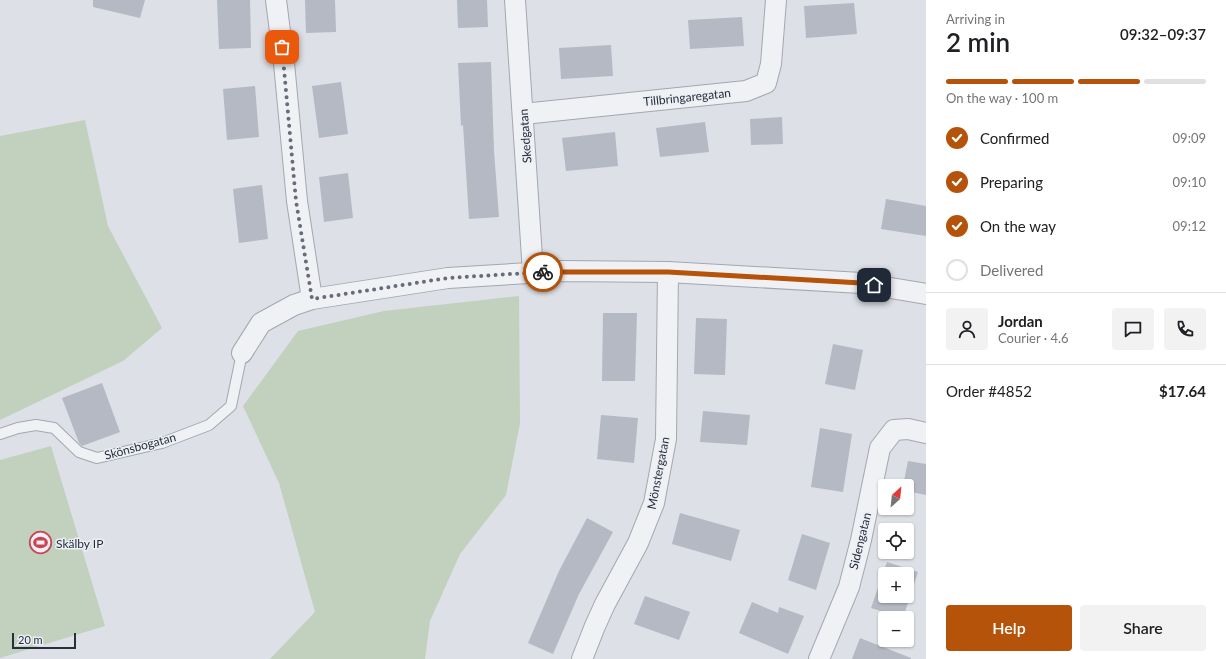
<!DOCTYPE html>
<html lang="en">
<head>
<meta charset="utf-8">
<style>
	:root { --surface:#fff; --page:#f2f2f2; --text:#202124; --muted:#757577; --line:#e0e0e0; --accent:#b45309 }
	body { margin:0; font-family:Lato,sans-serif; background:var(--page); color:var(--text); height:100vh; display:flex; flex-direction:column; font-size:15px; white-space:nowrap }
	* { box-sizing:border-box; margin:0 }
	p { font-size:13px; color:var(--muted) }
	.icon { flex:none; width:22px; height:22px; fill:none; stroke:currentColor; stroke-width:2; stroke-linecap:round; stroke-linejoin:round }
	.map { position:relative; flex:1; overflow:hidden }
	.sheet { display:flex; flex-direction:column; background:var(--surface); width:300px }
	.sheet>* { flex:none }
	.needle { width:26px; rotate:27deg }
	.controls { position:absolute; left:878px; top:479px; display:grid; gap:8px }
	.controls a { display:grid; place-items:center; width:36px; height:36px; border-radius:4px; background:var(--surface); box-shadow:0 1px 3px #0004; font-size:20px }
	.scale { position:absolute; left:12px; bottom:10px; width:64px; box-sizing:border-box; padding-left:4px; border:2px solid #272e3c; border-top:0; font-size:11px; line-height:14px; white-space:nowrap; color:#272e3c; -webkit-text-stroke:3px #eceff4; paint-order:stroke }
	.pin { position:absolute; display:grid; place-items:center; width:34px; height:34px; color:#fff; margin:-17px; border-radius:8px; box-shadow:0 2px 6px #0006 }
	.courier { position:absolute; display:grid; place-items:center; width:40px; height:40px; margin:-20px; border:3px solid #b45309; border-radius:50%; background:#fff; color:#222; box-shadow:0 1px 5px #0007 }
	.headline em { font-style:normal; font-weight:600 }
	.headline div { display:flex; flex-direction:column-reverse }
	.headline { display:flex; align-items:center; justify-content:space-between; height:68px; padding:0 20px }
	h1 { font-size:26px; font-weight:600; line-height:30px }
	.bar { display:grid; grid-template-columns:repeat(4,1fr); gap:6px 4px; align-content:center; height:48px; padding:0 20px }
	.bar i { height:5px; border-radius:3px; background:var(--line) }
	.bar .active { background:var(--accent) }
	.bar p { grid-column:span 4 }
	.line { display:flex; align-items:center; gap:10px; padding:0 20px; border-top:1px solid var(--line) }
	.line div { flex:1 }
	.round { display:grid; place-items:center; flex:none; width:42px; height:42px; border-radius:4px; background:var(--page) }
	ol { padding:0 20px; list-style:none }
	li { display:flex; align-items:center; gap:12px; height:44px }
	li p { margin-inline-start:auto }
	li .icon { padding:4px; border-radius:50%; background:var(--accent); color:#fff; stroke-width:4 }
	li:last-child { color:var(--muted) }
	li i { width:22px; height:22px; border:2px solid var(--line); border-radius:50% }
	.action { display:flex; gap:8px; margin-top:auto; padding:8px 20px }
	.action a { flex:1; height:46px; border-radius:4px; background:var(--accent); color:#fff; font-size:16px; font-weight:600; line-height:46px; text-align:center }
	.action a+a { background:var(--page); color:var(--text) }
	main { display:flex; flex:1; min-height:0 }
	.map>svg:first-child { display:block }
	.green { fill:#c2d0be }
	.building { fill:#b4b9c3; fill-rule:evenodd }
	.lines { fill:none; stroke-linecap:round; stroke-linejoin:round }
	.lane-casing { stroke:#a3a7b0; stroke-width:12 }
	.street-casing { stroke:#a3a7b0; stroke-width:22 }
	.lane { stroke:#eff1f5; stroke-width:10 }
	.street { stroke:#eff1f5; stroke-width:20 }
	.done { stroke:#676c78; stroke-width:4; stroke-dasharray:0 7.2 }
	.route { stroke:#b45309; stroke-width:5 }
	.labels { text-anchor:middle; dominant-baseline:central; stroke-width:3; stroke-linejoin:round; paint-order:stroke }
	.street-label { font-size:12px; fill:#272e3c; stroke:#eceff4 }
	.poi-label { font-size:12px; fill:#272e3c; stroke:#eceff4; text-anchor:start }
</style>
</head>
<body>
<main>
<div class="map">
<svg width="926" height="659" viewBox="0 0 926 659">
	<rect width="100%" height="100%" fill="#dde0e6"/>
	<g class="green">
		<path d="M85 120 108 226 162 328 123 361 0 420V136Z"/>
		<path d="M519 296 520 423 506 495 460 554 430 621 425 659H270L315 612 279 483 243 406 298 331 384 311Z"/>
		<path d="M51 446 105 626 0 658V460Z"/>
	</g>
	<g class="building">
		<path d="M93 0H145L140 18 93 7Z"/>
		<path d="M217 0H250L251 48 219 49Z"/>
		<path d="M305 0H335L336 32 306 33Z"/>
		<path d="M457 0H487L488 27 458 28Z"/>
		<path d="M854 3 857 34 806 38 804 6Z"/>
		<path d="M742 17 744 46 690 49 688 20Z"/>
		<path d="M611 45 613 76 561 79 559 48Z"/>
		<path d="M491 62 494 151 499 217 469 219 463 125 461 126 458 63Z"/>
		<path d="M341 82 348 134 319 138 312 86Z"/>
		<path d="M255 86 259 137 227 140 223 89Z"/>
		<path d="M782 117 783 144 751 145 750 119Z"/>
		<path d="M705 122 709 152 660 157 656 128Z"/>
		<path d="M615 132 618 166 566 171 562 138Z"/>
		<path d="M348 173 353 218 324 222 319 177Z"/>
		<path d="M262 185 268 239 239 243 233 189Z"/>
		<path d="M886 199 926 206V236L881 229Z"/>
		<path d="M603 313H637L635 381H602Z"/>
		<path d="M696 318 727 319 725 375 694 374Z"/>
		<path d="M833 344 863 350 855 390 825 384Z"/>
		<path d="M102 383 120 432 82 446 79 443 62 398Z"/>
		<path d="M703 411 750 415 747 445 700 442Z"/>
		<path d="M601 415 638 418 634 463 597 459Z"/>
		<path d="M820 428 852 434 843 492 811 487Z"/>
		<path d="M908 461 926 464V495L907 491V486H903Z"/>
		<path d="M680 513 740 530 731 561 672 544Z"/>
		<path d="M587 518 613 532 579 594 553 654 528 643 559 571Z"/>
		<path d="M802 534 830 543 816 590 788 580Z"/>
		<path d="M887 562 918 572 903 618 871 608ZM885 574H907V596H885Z"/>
		<path d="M645 596 690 612 679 640 634 624Z"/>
		<path d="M752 602 778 613 779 607 804 616 788 654 739 633Z"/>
		<path d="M860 638 911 658V659H852Z"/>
	</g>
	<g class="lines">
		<defs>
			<path id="lane" d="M0 434 18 428 36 425 54 428 79 452 97 458 162 443 209 425 231 406 242 353"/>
			<g id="street">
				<path d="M276 0 284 63 297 201 312 299"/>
				<path d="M515 0 533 273"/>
				<path d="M523 114 746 91 766 83 771 64 776 0"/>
				<path d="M242 353 261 323 294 305 312 299 448 278 562 271 668 272 861 283 926 294"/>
				<path d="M582 659 595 626 605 604 638 543 654 503 666 439 668 272"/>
				<path d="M819 659 849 587 861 540 880 448 894 430 908 429 926 433"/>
			</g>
		</defs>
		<use href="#lane" class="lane-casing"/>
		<use href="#street" class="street-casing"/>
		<use href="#lane" class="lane"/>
		<use href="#street" class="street"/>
	</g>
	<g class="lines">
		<path class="done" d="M282 47 296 201 312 299 448 278 543 272"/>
		<path class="route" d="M543 272H668L861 283 874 285"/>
	</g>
	<defs>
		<symbol id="stadium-ring" viewBox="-11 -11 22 22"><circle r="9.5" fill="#eceff4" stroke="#ca4452" stroke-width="1.5"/><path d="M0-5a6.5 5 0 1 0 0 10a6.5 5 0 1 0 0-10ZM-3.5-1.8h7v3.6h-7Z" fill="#ca4452"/></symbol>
	</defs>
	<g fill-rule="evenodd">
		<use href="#stadium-ring" x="28" y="530" width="25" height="25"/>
	</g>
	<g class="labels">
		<g class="street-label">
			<text transform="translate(687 97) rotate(-6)">Tillbringaregatan</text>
			<text transform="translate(525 136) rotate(-94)">Skedgatan</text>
			<text transform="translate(140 446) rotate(-15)">Skönsbogatan</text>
			<text transform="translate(658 473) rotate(-79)">Mönstergatan</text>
			<text transform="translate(860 541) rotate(-76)">Sidengatan</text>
		</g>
		<g class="poi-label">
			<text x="56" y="543">Skälby IP</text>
		</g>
	</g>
</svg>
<div class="controls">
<a><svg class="needle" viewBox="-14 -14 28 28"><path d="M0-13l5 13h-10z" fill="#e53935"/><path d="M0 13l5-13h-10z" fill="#757577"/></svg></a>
<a><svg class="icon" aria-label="locate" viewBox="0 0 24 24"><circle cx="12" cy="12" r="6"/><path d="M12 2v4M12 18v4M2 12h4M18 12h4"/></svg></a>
<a>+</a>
<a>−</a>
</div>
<div class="scale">20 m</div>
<div class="pin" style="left:282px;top:47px;background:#ea580c"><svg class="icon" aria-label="bag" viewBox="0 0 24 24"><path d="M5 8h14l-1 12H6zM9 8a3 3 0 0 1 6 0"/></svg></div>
<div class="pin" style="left:874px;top:285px;background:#1f2937"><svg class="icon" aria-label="home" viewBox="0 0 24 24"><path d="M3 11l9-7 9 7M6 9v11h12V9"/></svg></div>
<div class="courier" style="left:543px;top:272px"><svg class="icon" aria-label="bike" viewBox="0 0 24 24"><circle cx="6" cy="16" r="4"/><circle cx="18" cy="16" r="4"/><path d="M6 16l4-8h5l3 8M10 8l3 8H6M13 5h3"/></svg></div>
</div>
<section class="sheet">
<div class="headline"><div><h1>2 min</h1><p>Arriving in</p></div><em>09:32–09:37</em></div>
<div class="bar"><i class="active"></i><i class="active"></i><i class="active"></i><i></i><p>On the way · 100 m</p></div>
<ol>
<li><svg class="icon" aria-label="check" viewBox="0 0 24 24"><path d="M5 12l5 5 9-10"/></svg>Confirmed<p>09:09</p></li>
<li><svg class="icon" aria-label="check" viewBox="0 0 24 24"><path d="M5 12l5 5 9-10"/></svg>Preparing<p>09:10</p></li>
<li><svg class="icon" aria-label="check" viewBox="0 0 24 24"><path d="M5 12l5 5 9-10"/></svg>On the way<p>09:12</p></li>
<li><i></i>Delivered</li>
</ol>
<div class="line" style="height:72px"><a class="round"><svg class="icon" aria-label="person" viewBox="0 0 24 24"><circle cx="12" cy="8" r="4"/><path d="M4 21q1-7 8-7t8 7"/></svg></a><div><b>Jordan</b><p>Courier · 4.6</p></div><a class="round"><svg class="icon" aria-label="chat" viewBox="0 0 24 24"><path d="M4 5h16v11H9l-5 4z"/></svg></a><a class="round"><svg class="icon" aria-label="phone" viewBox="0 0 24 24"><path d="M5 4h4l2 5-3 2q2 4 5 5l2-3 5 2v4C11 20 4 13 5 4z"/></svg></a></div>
<div class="line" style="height:52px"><div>Order #4852</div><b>$17.64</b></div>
<div class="action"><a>Help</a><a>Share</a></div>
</section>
</main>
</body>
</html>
